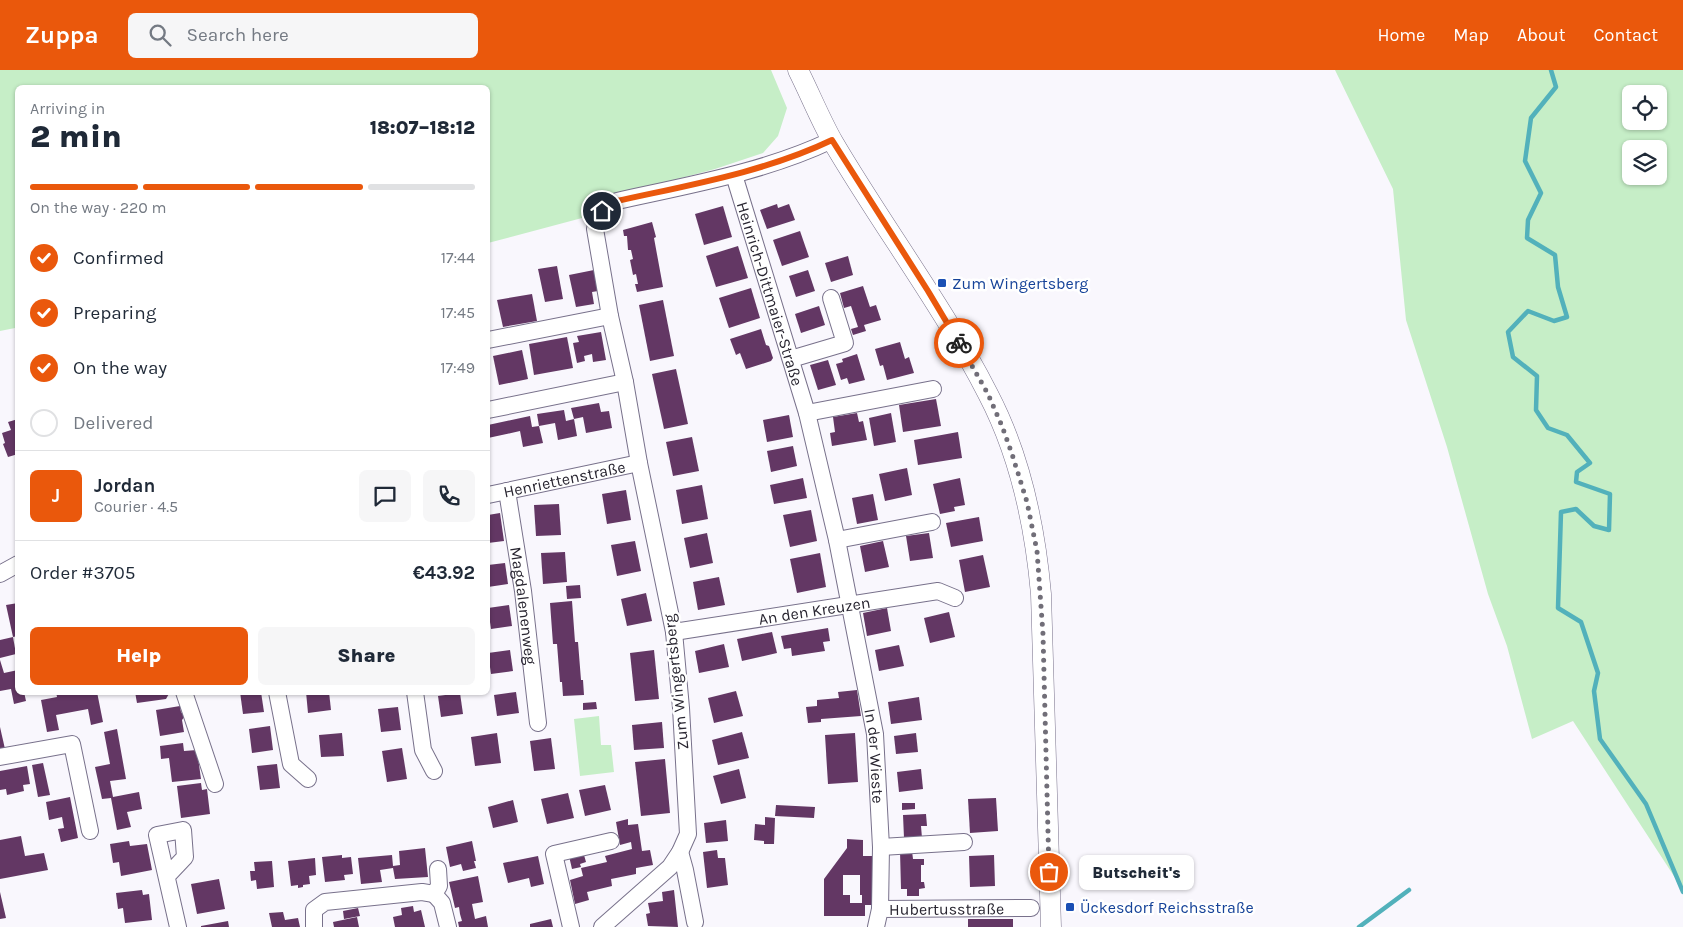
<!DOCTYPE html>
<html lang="en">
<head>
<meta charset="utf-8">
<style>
	:root { --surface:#fff; --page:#f6f6f7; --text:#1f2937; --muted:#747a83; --line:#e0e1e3; --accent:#ea580c }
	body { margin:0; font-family:Karla,sans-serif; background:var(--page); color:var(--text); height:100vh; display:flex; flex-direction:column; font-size:19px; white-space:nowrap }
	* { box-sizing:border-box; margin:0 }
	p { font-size:16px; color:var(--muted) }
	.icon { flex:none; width:28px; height:28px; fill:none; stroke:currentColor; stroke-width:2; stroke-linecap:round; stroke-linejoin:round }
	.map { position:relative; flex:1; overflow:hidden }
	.sheet { position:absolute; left:15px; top:15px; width:475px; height:610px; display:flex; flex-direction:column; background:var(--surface); border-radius:8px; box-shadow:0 1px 4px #0004 }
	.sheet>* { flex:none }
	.tools { position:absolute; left:1622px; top:15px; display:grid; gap:10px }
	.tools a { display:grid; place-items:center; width:45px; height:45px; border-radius:8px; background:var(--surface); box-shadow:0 1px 4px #0004; font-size:25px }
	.pin { position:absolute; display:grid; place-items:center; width:42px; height:42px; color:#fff; margin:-21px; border:2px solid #fff; border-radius:50%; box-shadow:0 1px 5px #0007 }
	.courier { position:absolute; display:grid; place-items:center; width:50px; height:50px; margin:-25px; border:4px solid #ea580c; border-radius:50%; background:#fff; color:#222; box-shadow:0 1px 6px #0007 }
	.bubble { position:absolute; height:35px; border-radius:8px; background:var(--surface); box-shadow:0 1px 4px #0004; font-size:16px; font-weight:800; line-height:35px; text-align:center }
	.overview em { font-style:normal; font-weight:800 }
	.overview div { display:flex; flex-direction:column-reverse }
	.overview { display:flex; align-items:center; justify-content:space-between; height:85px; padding:0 15px }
	h1 { font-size:32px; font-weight:800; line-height:38px }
	.bar { display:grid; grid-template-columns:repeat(4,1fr); gap:8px 5px; align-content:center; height:60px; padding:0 15px }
	.bar i { height:6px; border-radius:4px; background:var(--line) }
	.bar .active { background:var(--accent) }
	.bar p { grid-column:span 4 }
	.line { display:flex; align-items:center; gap:12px; padding:0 15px; border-top:1px solid var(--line) }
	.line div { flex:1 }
	.round { display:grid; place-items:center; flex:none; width:52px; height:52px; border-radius:8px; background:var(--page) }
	ol { padding:0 15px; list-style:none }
	li { display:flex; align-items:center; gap:15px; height:55px }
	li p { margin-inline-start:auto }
	li .icon { padding:5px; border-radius:50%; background:var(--accent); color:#fff; stroke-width:4 }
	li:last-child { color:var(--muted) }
	li i { width:28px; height:28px; border:2px solid var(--line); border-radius:50% }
	.primary-button { display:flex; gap:10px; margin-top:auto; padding:10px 15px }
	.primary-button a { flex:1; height:58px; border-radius:8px; background:var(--accent); color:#fff; font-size:20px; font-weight:800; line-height:58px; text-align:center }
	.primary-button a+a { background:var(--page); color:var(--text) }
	header { display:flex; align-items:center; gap:30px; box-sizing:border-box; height:70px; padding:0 25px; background:var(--accent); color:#fff }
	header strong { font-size:24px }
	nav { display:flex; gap:28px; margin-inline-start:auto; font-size:18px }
	.search { width:350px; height:45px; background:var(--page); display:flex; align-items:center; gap:12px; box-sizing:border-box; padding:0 18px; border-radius:8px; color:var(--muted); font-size:19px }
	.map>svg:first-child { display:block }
	.green { fill:#c6eec7; fill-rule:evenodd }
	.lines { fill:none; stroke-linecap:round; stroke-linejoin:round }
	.stream { stroke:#52b1bb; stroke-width:4.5 }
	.building { fill:#633764; fill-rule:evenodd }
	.minor-casing { stroke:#78718b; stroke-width:18 }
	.major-casing { stroke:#78718b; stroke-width:21 }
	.minor { stroke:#fff; stroke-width:16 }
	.major { stroke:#fff; stroke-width:20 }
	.done { stroke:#716e78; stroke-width:5; stroke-dasharray:0 9 }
	.route { stroke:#ea580c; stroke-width:6 }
	.transit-dot { fill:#1a4fb4; stroke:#fff; stroke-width:2 }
	.labels { text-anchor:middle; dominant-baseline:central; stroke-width:5; stroke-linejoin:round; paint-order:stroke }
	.transit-label { font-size:16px; fill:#164399; stroke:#fff; text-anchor:start }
	.street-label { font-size:16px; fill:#282530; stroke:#fff }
</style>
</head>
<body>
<header>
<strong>Zuppa</strong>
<div class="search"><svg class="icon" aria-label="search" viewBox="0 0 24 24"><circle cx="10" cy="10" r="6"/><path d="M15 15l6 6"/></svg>Search here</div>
<nav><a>Home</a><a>Map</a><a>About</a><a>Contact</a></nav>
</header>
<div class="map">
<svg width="1683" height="857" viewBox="0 0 1683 857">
	<rect width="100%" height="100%" fill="#f9f7fd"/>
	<g class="green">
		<path d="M0 0H771L787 38 778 66 763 83 715 99 607 128 582 148 488 173V18H18L17 263 15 258 0 261Z"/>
		<path d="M1335 0H1683V820L1573 651 1532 669 1507 576 1488 524 1447 377 1406 250 1393 119ZM1631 24H1659V51H1631ZM1631 79H1659V106H1631Z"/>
		<path d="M599 646 601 675H611L614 702 580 706 574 649Z"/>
	</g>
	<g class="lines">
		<g class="stream">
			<path d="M1551 0 1556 17 1531 48 1525 91 1541 123 1528 150 1527 168 1555 185 1558 217 1567 247 1554 251 1528 241 1508 262 1513 287 1537 306 1536 340 1548 358 1567 365 1590 393 1577 402 1576 412 1610 424 1609 460 1594 456 1576 439 1561 442 1558 538 1581 552 1598 603 1594 621 1600 669 1646 734 1683 822"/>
			<path d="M1359 857 1409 820"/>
		</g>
	</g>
	<g class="building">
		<path d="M777 134 778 138 789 134 795 150 767 159 760 140Z"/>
		<path d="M723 136 732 167 704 175 695 144Z"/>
		<path d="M652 152 656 167 654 168 663 217 637 222 635 214H638L636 204 633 205 630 190 633 189 631 180H628L627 166H624L623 160Z"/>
		<path d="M800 161 809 187 782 196 773 170Z"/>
		<path d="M738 176 748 208 716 217 706 186Z"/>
		<path d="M848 186 853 205 831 212 825 193Z"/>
		<path d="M557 196 563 229 545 232 538 199Z"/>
		<path d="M594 200 598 221 592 222 594 234 576 237 569 205Z"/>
		<path d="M808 200 815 221 796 227 789 206Z"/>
		<path d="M863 216 870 237 876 235 881 250 864 255 866 261 853 265 851 259 858 257 851 236 844 238 840 223Z"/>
		<path d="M751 218 760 248 729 258 719 228Z"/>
		<path d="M532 224 537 251 503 257 497 230Z"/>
		<path d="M663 230 674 286 650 291 639 235Z"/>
		<path d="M819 236 825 255 801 263 795 244Z"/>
		<path d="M761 259 766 275 769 276 773 288 771 291 746 299 740 283 736 285 730 269Z"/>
		<path d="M601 262 606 290 593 292 592 284 584 286 585 291 577 293 573 273 579 272 577 266Z"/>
		<path d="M567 267 573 298 534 305 529 274Z"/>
		<path d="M900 272 905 289 909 287 914 303 887 310 883 295 880 296 875 279Z"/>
		<path d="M522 280 528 309 499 315 493 286Z"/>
		<path d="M857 284 865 310 849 314 847 308 841 310 836 294 843 292 842 289Z"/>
		<path d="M828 290 836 315 818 320 810 295Z"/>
		<path d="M676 299 688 354 664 359 652 304Z"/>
		<path d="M936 329 941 356 903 362 899 335Z"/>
		<path d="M599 333 601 342 609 341 612 358 586 363 583 347 574 349 571 338Z"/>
		<path d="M564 340 566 351 574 349 577 366 558 370 555 353 539 356 537 344Z"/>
		<path d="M857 343 859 352 863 351 867 370 832 376 830 363 835 362 833 347Z"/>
		<path d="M891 343 896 372 874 376 869 348Z"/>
		<path d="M789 345 793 367 767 372 763 350Z"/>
		<path d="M530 346 532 357 539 356 543 373 523 377 520 361 488 368V355Z"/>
		<path d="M18 349V384L8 387 3 374 5 373 2 363 11 360 8 352Z"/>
		<path d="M958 362 962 388 918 395 914 370Z"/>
		<path d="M692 367 699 401 673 406 666 372Z"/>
		<path d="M793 376 797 396 771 402 767 381Z"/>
		<path d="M907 398 912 425 885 431 879 404Z"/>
		<path d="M803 408 807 428 774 434 770 415Z"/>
		<path d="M960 408 965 435 954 437 955 441 940 444 933 414Z"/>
		<path d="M702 415 708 449 682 454 676 420Z"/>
		<path d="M626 420 631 450 607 454 602 424Z"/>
		<path d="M873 424 878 450 857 454 852 428Z"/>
		<path d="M559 434 561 465 536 466 534 435Z"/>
		<path d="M811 440 817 471 790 477 783 445Z"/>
		<path d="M500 443 504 471 488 473V445Z"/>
		<path d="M979 447 983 471 951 477 946 453Z"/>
		<path d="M707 463 713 493 690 498 684 468Z"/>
		<path d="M929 463 933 488 910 491 906 466Z"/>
		<path d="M635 471 641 501 617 506 611 475Z"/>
		<path d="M883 471 889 497 865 502 860 476Z"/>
		<path d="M565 482 567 512 543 514 541 483Z"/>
		<path d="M820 483 826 517 797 523 790 489Z"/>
		<path d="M983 485 990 517 965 522 959 490Z"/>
		<path d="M505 493 508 514 488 517V495Z"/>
		<path d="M719 507 725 535 698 540 693 512Z"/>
		<path d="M580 515 581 528 567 529 566 516Z"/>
		<path d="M646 523 652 551 627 556 621 529Z"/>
		<path d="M572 531 575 572H578L581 610H583L584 625 563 626 562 612H560L557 574H553L550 533Z"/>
		<path d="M18 533V566L13 567 6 535Z"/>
		<path d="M509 535 512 556 491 559 488 538Z"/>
		<path d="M887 538 891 561 867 566 863 543Z"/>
		<path d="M949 542 955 567 930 573 924 548Z"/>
		<path d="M828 558 830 571 823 572 825 581 792 586 791 578 784 579 781 566Z"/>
		<path d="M772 562 777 583 742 591 737 569Z"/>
		<path d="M13 567 16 584 0 588V570Z"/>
		<path d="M724 574 729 597 699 603 695 581Z"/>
		<path d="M899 575 904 596 879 601 875 580Z"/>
		<path d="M510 580 513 601 491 604 488 583Z"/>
		<path d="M654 580 659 629 635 631 630 583Z"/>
		<path d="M0 590 4 603 18 600V622H24L26 631 14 634 11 619 0 621Z"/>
		<path d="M857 620 861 646 821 649V652L808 653 806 637 817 636V630L839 628 838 622Z"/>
		<path d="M736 621 743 646 714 653 708 628Z"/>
		<path d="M56 622H68V625L80 622H97L103 652 91 655 88 639 56 645 59 660 47 662 41 630 57 627Z"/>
		<path d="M135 622H170L166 629 137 633Z"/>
		<path d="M240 622H261L264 642 243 644Z"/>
		<path d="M306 622H329L331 640 308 643Z"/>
		<path d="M516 622 519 643 497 646 494 625Z"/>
		<path d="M460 623 463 644 441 647 438 626Z"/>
		<path d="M919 627 922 650 891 654 888 632Z"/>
		<path d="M596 632 597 639 583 640V633Z"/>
		<path d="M180 636 181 642 185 646 182 650 184 662 160 666 156 640Z"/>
		<path d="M398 637 401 660 381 662 378 639Z"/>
		<path d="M662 652 664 678 634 680 632 655Z"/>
		<path d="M270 656 273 680 252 683 249 659Z"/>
		<path d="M0 657 5 679 0 681Z"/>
		<path d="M117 659 126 709 110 711 113 727 139 722 142 739 127 742 131 757 117 760 111 728 102 729 95 697 110 694 104 662Z"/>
		<path d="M742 662 749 688 718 695 712 670Z"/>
		<path d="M342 663 344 686 321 687 319 665Z"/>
		<path d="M497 663 501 693 475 696 471 667Z"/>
		<path d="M855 663 858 712 828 714 825 665Z"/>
		<path d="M916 663 918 682 896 684 894 666Z"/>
		<path d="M551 668 555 699 534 701 530 671Z"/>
		<path d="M183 673 184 681 197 680 201 709 172 712 169 688 161 689 160 676Z"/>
		<path d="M402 678 407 709 387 712 382 681Z"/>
		<path d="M665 689 670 743 641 746 635 692Z"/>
		<path d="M43 693 50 725 38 727 32 695Z"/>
		<path d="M277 694 280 718 260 720 257 696Z"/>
		<path d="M27 696 30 714 23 715 24 721 7 725 6 719 0 720V701Z"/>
		<path d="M739 699 746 728 721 734 713 706Z"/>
		<path d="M921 699 923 719 899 722 897 702Z"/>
		<path d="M201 713 202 720 207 719 210 744 181 748 177 716Z"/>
		<path d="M605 715 611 740 585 746 579 720Z"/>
		<path d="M568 723 574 748 547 754 541 729Z"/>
		<path d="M70 727 78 768 61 772 58 759 64 758 62 747 49 750 46 732Z"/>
		<path d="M996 728 998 761 970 763 968 729Z"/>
		<path d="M513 730 518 752 493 758 488 737Z"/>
		<path d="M902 733H915V739L902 740Z"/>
		<path d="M776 735 815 737 814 748 775 746Z"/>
		<path d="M926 744 927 756H921L922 768H904L903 745Z"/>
		<path d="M765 747 775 748 774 774H764V771L754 770 755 754 765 755Z"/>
		<path d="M628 749V755L638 754 642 781 650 780 653 795 636 798V804L611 809 612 816 587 822 589 830 575 834 570 810 583 806 581 798 607 792 605 786 632 779 631 772 620 775 616 752Z"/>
		<path d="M726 750 728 771 706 773 704 753Z"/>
		<path d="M21 766 25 786 44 783 48 800 0 809V770Z"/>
		<path d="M847 769 863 770V786H873V835H865V846H824V809L847 778ZM843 805H860V825H862V833H850V825H843Z"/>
		<path d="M129 771 130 776 147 774 152 800 121 806 119 792 113 793 110 774Z"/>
		<path d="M472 771 476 791H474L476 798 463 801 461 794 450 797 446 777Z"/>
		<path d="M425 778 428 807 395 809 393 798 380 800 382 812 361 814 358 788 392 785 393 796 400 795 399 781Z"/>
		<path d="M717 780 718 788H725L728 815 707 818 703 782Z"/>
		<path d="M900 781H912L913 789H924V795H921V812H924L925 818 919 819V826H907V819H901Z"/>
		<path d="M342 785V788L351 787 353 804 344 805 345 810 325 812 322 787Z"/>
		<path d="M584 785 586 792 580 794 581 797 572 799 569 786Z"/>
		<path d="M994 785 995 816 970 817 969 786Z"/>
		<path d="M538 786 544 814 531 817 529 808 508 813 503 793Z"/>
		<path d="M315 788 316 805 309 806 310 814 303 815V817L298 818V815L291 816 288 791Z"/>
		<path d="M272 791 274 817 257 819 256 810 251 811 250 801H255L254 792Z"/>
		<path d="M478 806 483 832 472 834 475 849 486 846 488 857H459L458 852 462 851 460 844 459 837 455 838 449 812Z"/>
		<path d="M219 809 225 839 197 844 191 814Z"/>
		<path d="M142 820 143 825 149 824 152 850 125 853 123 838 118 839 116 823Z"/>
		<path d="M674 820 678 857 648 856 646 844 650 843 648 833 663 831 662 822Z"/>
		<path d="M0 822 6 848 0 849Z"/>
		<path d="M413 836 414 842 421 840 425 857H395L393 847 402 845 401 838Z"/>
		<path d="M358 838 360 846 344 849 343 841Z"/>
		<path d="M283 842 285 850 298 848 300 857H272L269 843Z"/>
		<path d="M357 847 359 857H334L333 852Z"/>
		<path d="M551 849 553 857H530V854Z"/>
		<rect x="968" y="849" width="45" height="8"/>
		<path d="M228 851 229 857H201V856Z"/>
	</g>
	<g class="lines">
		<defs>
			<g id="minor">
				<path id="s1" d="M734 105 807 343 837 470 875 664 881 777 880 839"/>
				<path d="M488 270 610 246"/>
				<path d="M791 289 845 273 831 228"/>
				<path d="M488 340 625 312"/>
				<path d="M807 343 933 319"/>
				<path id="s2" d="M507 421 523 521 538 653"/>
				<path id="s3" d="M488 425 639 393"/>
				<path d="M837 470 932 452"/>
				<path d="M0 504 18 494"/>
				<path id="s4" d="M674 562 938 521 955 528"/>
				<path d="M184 622 215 714"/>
				<path d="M277 622 291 694 308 709"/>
				<path d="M415 622 423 680 434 701"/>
				<path d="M0 687 72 674 90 761"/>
				<path d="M881 777 964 772"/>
				<path d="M680 782 685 800 695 852"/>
				<path d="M438 799 439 816 434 824 442 833 448 857"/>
				<path d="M167 806 185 787 183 760 157 765 178 857"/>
				<path d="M314 857V840L325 832 422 822 434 824"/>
				<path d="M571 857 554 784 611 771"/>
				<path d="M602 857 670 797 680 782 688 764 681 638 674 562 639 393 625 312 610 246 595 159C598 142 603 140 617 131 689 115 765 102 832 70"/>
				<path id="s5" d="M876 857 880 839 1031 838"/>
			</g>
			<path id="major" d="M798 0C810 24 820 49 833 72 883 157 943 236 988 324 1020 385 1035 456 1041 524L1051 857"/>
		</defs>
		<use href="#minor" class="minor-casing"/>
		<use href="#major" class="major-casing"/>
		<use href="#minor" class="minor"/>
		<use href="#major" class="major"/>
	</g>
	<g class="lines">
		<path class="done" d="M959 273 988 324 1002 356 1012 384 1027 432 1037 481 1043 564 1049 802"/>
		<path class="route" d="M602 141 617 131C689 115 765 102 832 70L928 221 959 273"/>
	</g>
	<g class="transit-dot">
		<rect x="937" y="208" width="10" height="10" rx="2.5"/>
		<rect x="1065" y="832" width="10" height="10" rx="2.5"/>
	</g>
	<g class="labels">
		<g class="transit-label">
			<text x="952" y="213">Zum Wingertsberg</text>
			<text x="1080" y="837">Ückesdorf Reichsstraße</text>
		</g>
		<g class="street-label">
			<text stroke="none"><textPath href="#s1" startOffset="124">Heinrich-Dittmaier-Straße</textPath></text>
			<text stroke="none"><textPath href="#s3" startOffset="78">Henriettenstraße</textPath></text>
			<text stroke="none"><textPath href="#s2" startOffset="116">Magdalenenweg</textPath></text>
			<text stroke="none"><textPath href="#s4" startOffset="142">An den Kreuzen</textPath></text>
			<text transform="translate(676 612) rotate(-96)">Zum Wingertsberg</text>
			<text stroke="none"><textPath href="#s1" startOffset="599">In der Wieste</textPath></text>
			<text stroke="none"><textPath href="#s5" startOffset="85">Hubertusstraße</textPath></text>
		</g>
	</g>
</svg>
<div class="tools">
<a><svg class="icon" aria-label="locate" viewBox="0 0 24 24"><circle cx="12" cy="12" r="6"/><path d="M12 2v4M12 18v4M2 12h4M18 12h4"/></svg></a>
<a><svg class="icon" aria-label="layers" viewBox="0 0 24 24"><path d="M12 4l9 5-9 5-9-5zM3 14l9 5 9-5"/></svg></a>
</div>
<div class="pin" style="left:1049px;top:802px;background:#ea580c"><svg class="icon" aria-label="bag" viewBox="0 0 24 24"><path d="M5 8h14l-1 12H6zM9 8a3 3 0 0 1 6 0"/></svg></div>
<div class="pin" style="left:602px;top:141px;background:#1f2937"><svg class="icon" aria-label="home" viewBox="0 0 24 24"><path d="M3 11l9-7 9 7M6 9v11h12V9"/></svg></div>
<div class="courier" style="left:959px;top:273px"><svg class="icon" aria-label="bike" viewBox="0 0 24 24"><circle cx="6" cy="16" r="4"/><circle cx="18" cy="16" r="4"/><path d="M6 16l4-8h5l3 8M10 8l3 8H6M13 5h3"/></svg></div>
<div class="bubble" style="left:1079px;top:785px;width:115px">Butscheit's</div>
<section class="sheet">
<div class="overview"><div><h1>2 min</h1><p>Arriving in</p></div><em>18:07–18:12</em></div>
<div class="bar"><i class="active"></i><i class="active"></i><i class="active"></i><i></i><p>On the way · 220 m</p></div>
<ol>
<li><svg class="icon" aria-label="check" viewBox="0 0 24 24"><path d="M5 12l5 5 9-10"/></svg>Confirmed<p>17:44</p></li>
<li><svg class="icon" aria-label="check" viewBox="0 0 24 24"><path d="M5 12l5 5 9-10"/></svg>Preparing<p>17:45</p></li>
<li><svg class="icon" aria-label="check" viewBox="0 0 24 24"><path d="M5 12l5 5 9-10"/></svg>On the way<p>17:49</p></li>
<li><i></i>Delivered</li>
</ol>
<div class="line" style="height:90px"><b class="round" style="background:var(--accent);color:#fff">J</b><div><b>Jordan</b><p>Courier · 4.5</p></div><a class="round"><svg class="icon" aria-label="chat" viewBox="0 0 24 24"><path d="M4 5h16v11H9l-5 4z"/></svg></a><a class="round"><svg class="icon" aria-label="phone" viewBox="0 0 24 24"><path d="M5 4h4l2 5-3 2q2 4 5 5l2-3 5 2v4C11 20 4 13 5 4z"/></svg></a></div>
<div class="line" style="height:65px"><div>Order #3705</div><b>€43.92</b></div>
<div class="primary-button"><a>Help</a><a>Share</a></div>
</section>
</div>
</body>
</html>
